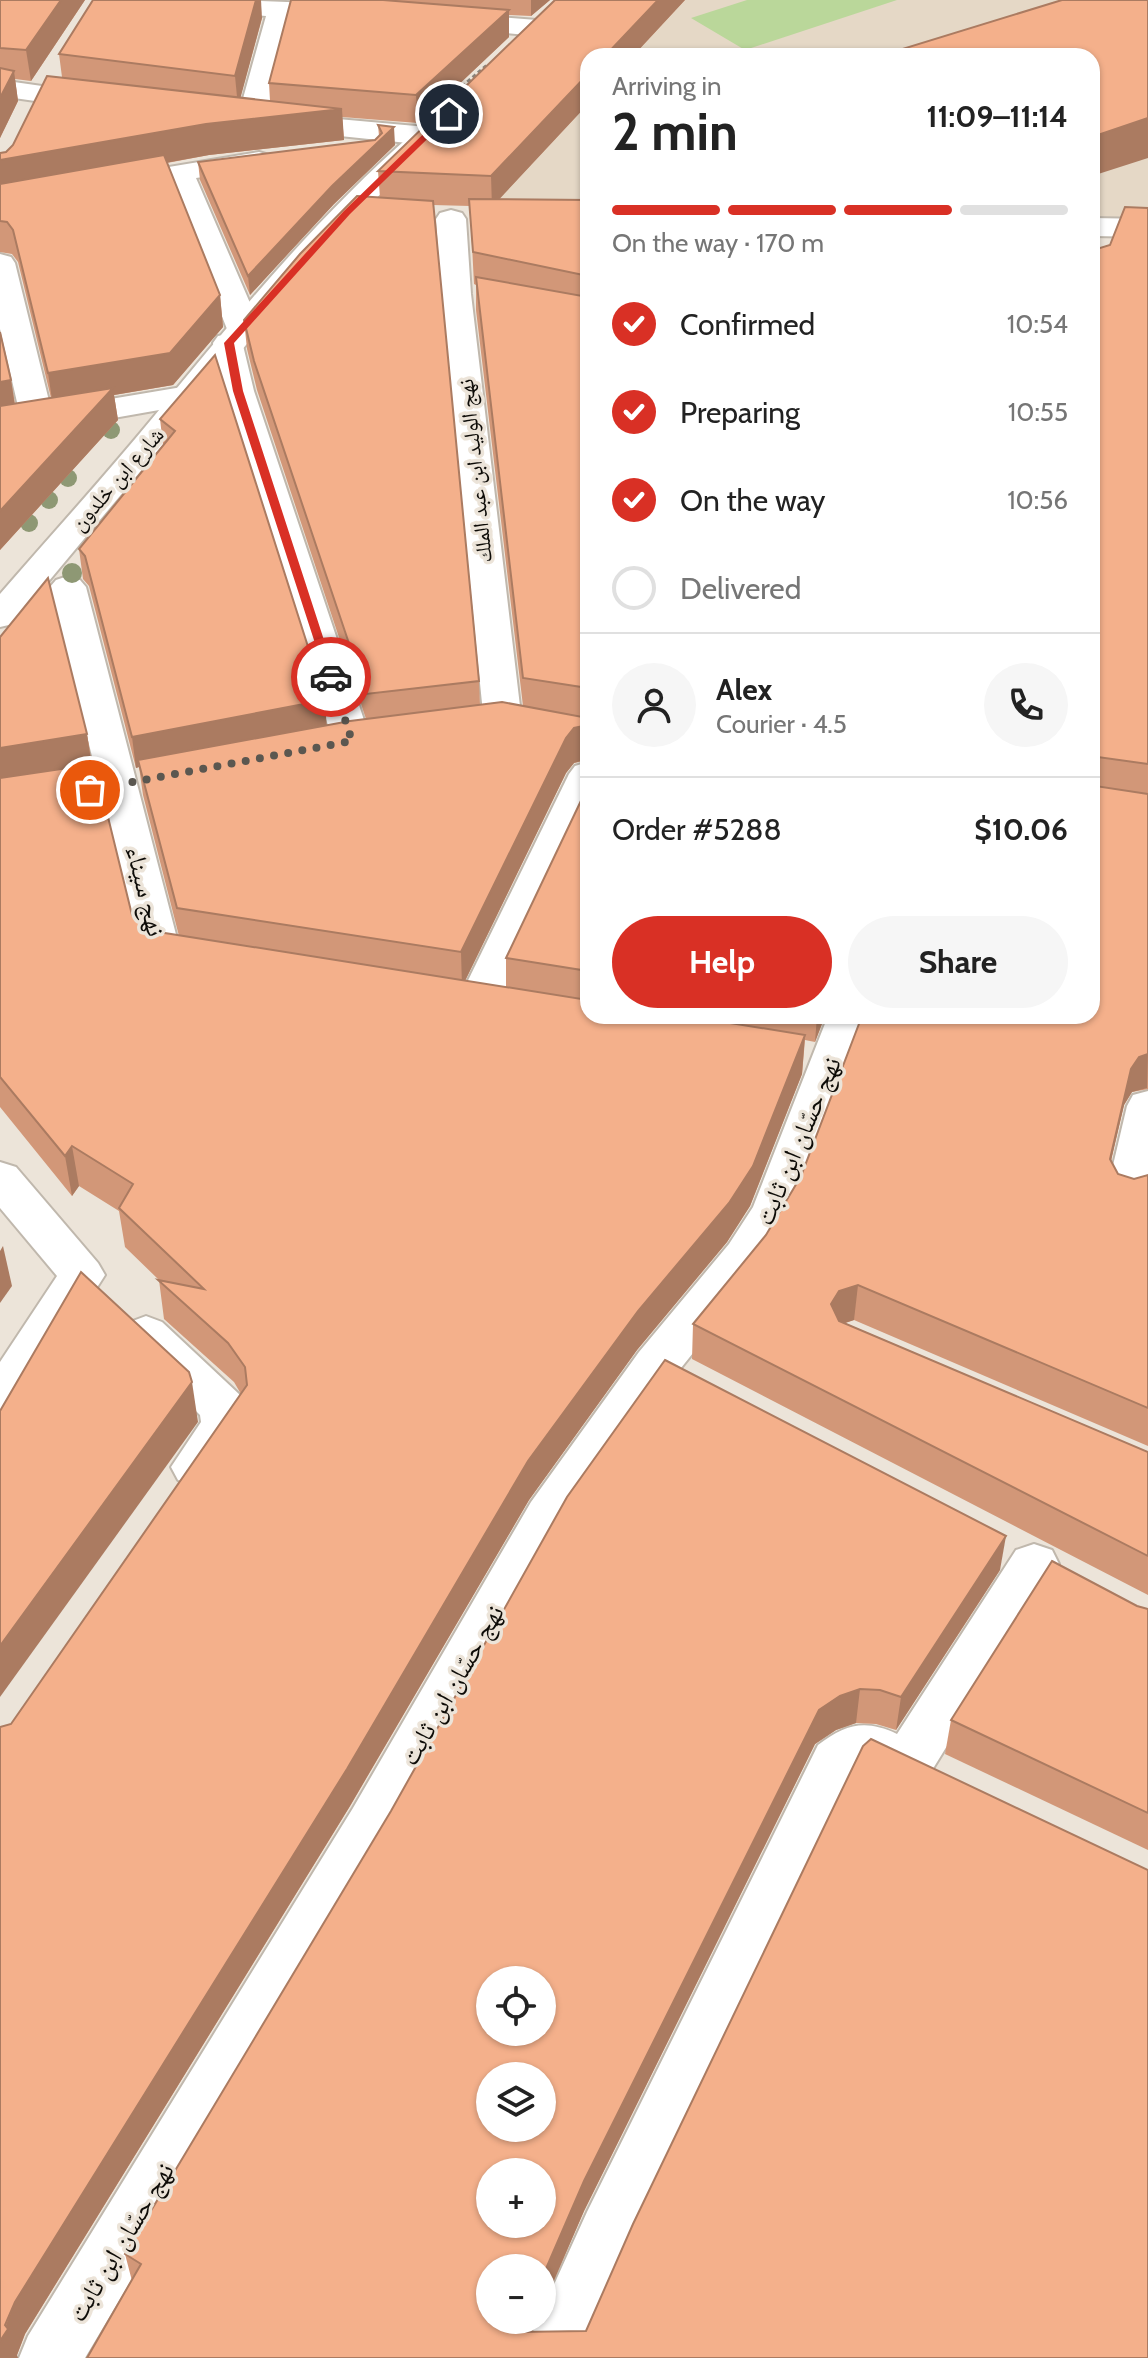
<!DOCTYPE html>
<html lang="en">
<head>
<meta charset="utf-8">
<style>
	:root { --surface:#fff; --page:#f6f6f6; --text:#222; --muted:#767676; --line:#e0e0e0; --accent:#d93025 }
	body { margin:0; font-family:Cabin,"Noto Naskh Arabic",sans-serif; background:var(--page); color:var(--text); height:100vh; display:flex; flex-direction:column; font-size:30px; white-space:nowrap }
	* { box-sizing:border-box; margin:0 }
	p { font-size:26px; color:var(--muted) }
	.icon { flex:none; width:44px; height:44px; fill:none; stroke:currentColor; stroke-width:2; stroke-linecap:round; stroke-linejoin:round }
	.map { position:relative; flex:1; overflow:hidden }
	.side { position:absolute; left:580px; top:48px; width:520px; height:976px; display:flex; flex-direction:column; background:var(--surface); border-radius:24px; box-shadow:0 2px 6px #0004 }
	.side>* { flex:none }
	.fabs { position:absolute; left:476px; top:1966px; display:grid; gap:16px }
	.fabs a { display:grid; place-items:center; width:80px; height:80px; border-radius:50%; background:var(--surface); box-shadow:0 2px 6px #0004; font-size:40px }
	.pin { position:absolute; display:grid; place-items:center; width:68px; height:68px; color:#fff; margin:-34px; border:4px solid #fff; border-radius:50%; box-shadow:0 2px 8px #0007 }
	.courier { position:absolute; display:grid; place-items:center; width:80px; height:80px; margin:-40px; border:6px solid #d93025; border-radius:50%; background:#fff; color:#222; box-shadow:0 2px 10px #0007 }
	.overview em { font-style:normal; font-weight:700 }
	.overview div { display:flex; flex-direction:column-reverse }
	.overview { display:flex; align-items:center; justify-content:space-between; height:136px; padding:0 32px }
	h1 { font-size:52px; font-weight:700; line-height:60px }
	.bar { display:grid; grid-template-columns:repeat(4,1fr); gap:12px 8px; align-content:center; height:96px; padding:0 32px }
	.bar i { height:10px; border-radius:6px; background:var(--line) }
	.bar .selected { background:var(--accent) }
	.bar p { grid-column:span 4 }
	.line { display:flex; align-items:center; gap:20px; padding:0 32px; border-top:2px solid var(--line) }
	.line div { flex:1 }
	.round { display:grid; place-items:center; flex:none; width:84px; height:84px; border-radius:42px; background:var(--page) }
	ol { padding:0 32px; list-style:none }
	li { display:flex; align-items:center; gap:24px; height:88px }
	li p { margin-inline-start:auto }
	li .icon { padding:8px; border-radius:50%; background:var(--accent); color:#fff; stroke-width:4 }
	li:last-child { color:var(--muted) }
	li i { width:44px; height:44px; border:4px solid var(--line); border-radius:50% }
	.button { display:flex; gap:16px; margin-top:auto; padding:16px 32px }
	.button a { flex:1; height:92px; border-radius:48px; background:var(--accent); color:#fff; font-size:32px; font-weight:700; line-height:92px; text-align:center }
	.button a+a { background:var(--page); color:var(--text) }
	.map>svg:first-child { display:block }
	.built { fill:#e5d8c6 }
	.green { fill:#bad79a }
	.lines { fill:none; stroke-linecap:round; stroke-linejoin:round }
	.minor-casing { stroke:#c0b8ad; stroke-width:4 }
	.tertiary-casing { stroke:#c0b8ad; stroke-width:4 }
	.path { stroke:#89837b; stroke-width:3; stroke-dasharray:4 3; stroke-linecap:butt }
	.minor { fill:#fff; fill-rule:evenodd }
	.tertiary { fill:#fff; fill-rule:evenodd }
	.tree { fill:#8e9874 }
	.wall { fill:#d29778; fill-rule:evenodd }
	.shaded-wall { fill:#ab7b61 }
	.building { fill:#f4b08b; stroke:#ab7b61; stroke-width:2; fill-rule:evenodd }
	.route { fill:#d93025 }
	.done { stroke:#5b5750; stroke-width:8; stroke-dasharray:0 14.4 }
	.labels { text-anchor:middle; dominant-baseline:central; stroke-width:7; stroke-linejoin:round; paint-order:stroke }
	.far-street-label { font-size:22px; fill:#0d0b07; stroke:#ece4d9 }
	.street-label { font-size:26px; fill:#0d0b07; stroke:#ece4d9 }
</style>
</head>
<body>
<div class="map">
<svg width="1148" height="2358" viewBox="0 0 1148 2358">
	<rect width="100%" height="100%" fill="#ece4d9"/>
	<g class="built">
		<path d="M685 0H1148V225L1092 223V56H633Z"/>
		<path d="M588 104V211L490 209Z"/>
	</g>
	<path class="green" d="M747 0H897L745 50 691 18Z"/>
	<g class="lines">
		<defs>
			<g id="minor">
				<path d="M160 0C224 0 296 0 356 8L360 14 356 20 347 22 293 18 265 120 261 126 251 129 241 126 237 120 266 16 173 8 164 6Z"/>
				<path d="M448 13 537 20 547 22 551 28 547 34 537 36 438 27 435 21 438 15Z"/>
				<path d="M0 80 98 94 108 96 112 102 108 108 98 110 0 96Z"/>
				<path d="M282 114 427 127 437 130 441 136 437 142 427 145 272 129 268 123 272 117Z"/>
				<path d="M259 152 269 155 274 161 269 167 196 178 250 303 257 328 252 335 241 337 254 391 371 741 365 749 352 753 339 749 333 741 222 391 213 343 218 336 229 334 169 183 0 213V195Z"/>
				<path d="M451 210 462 213 466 219 471 294 522 723 516 731 503 734 490 731 484 723 441 294 436 219 440 213Z"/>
				<path d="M1092 218 1148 219V237L1092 236Z"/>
				<path d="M0 254 11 257 15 263 51 409 188 386 199 389 204 396 199 403 0 438V418L20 415 0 329Z"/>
				<path d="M68 576 80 580 86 587 179 946 212 954 218 964 212 974C189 980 154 976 141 954L50 587 56 580Z"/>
				<path d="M588 762V814L498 1005 492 1015 477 1019 462 1015 456 1005 569 774 575 766Z"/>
				<path d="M828 1016H870L790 1221 761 1268 673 1378 565 1530 391 1842 85 2358H19L28 2336 353 1808 531 1502 639 1352 729 1244 753 1207Z"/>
				<path d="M1148 1091V1199L1144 1206 1128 1211 1112 1206 1106 1195 1127 1106 1133 1095Z"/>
				<path d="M0 1162 16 1167 98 1263 105 1275 17 1413 0 1418V1362L57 1276 0 1208Z"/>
				<path d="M146 1316 162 1322 240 1395 247 1408 249 1425 212 1480 195 1486 178 1480 171 1467 201 1422 200 1415 130 1346 123 1334 130 1322Z"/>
				<path d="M1034 1544 1052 1550 1059 1564 926 1780 907 1787 866 1769 856 1777 629 2252 583 2358H521L538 2320H542V2311L587 2212 818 1745C846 1724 865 1719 897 1734L1016 1550Z"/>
			</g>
			<path id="tertiary" d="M423 130 433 133 437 139 433 145 370 204 311 267 13 624 0 627V594C52 534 105 476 155 415 236 316 316 218 413 133Z"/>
		</defs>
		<use href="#minor" class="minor-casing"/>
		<use href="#tertiary" class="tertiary-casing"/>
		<path class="path" d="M446 100 487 65"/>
		<use href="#minor" class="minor"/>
		<use href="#tertiary" class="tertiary"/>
	</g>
	<g class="tree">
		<circle cx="111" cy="430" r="9"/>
		<circle cx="68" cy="478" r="9"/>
		<circle cx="49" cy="500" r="9"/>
		<circle cx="29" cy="523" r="9"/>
		<circle cx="72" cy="573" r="10"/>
	</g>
	<g class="wall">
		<path d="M0 0H85L31 81 15 79 18 101 0 138Z"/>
		<path d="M291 0H550L531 16 509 15V37L418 123 342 117 344 140 209 155 167 163 220 295 223 327 173 385 114 395 118 420 0 550V332L11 380 15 404 51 398 18 262 12 254 0 252V153L6 152 13 145 62 77 59 54 262 18 240 98 270 101 269 83Z"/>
		<path d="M555 0H685L633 56H588V104L499 199 588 200V760L574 763 566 773 465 981 506 987V958L588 786V1016H825L815 1042 805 1040 802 1074 750 1206 727 1242 637 1350 529 1500 350 1806 25 2334 17 2355 0 2358 11 1724 241 1394 234 1382 164 1319 159 1280 125 1247 119 1211 79 1186 72 1196 0 1107V637L87 734 92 764 132 915 146 930 179 936 143 795 139 767 136 768 89 586 83 579 79 549 163 445 160 419 215 355 327 726 366 719 257 390 247 349 244 320 380 198 378 171ZM433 205 470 206 474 284 476 285V310L523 706 480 705 479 681Z"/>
		<path d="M378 125 395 145 334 204 250 295 200 180 198 162 375 140 379 136Z"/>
		<path d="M1148 208V1089L1132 1092 1124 1105 1111 1161 1118 1174 1134 1179 1148 1175V1446L854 1320 845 1323 1148 1452V1595L692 1359 693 1324 766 1235 801 1176 1092 1016 1094 247 1097 249 1110 245Z"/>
		<path d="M1000 1570 896 1730 876 1724 856 1723 836 1730 815 1744 584 2211 542 2308V2268L532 2332 586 2331 1148 2358H87L132 2281 125 2254Z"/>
		<path d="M1137 1606 1148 1609V1850L945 1754 951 1720Z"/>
	</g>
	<g class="shaded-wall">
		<path d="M61 0H85L31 81 26 50Z"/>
		<path d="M256 0H261L262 18 238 107 235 76Z"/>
		<path d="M531 0H550L531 16Z"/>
		<path d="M658 0H685L633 56H605Z"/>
		<path d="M509 10V37L418 123 416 95Z"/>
		<path d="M14 71 18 101 0 138V98Z"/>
		<path d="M588 74V104L492 207 491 176Z"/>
		<path d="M342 109 344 140 209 155 0 193V160L206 124Z"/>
		<path d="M1148 118V158L1092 176V137Z"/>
		<path d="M394 127 395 145 334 204 250 295 248 276 332 186Z"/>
		<path d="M220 295 223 327 173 385 114 395 118 420 0 550V511L53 406 48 373Z"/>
		<path d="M11 380 16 413 0 416V382Z"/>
		<path d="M325 700 327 731 138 760 139 767 136 768 132 737Z"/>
		<path d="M587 724V759L574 763 566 773 462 987 461 952 566 738 574 728Z"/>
		<path d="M87 734 93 774 0 788V748Z"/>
		<path d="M817 1016H825L815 1042Z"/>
		<path d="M805 1035 802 1074 750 1206 727 1242 637 1350 529 1500 350 1806 25 2334 17 2355 18 2358H0V2341L15 2302 528 1461Z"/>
		<path d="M1148 1054 1147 1088 1132 1092 1124 1105 1103 1194 1110 1159 1131 1069 1139 1057Z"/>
		<path d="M72 1146 79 1186 72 1196 65 1156Z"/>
		<path d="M3 1246 12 1286 0 1303V1251Z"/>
		<path d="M858 1285 854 1320 836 1326 831 1304 839 1291Z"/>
		<path d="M192 1382 198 1422 0 1697V1646Z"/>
		<path d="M1006 1536 1000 1570 896 1730 901 1697Z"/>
		<path d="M860 1689 856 1723 836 1730 815 1744 584 2211 542 2308V2278L584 2181 819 1710 840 1696Z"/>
		<path d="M523 2320H537L520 2358 518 2332Z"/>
	</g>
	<g class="building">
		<path d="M0 0H61L26 50 0 48Z"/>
		<path d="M93 0H256L235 76 59 54Z"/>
		<path d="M291 0H383L509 10 416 95 269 83Z"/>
		<path d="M555 0H658L605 56H588V74L491 176 378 171Z"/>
		<path d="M1062 0H1148V118L1092 137V56H889L886 54Z"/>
		<path d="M0 68 14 71 0 98Z"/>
		<path d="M47 76 342 109 206 124 0 160V153L6 152 13 145Z"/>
		<path d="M378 125 394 127 332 186 248 276 198 162 375 140 382 133Z"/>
		<path d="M164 155 220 295 170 353 48 373 13 230 7 222 0 221V184Z"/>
		<path d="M357 196 433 201 479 681 366 694 254 361 244 320 300 254Z"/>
		<path d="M469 199 588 200V276L473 252Z"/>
		<path d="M1092 203H1093L1094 247 1097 249 1110 245 1125 207 1148 208V764L1098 757 1095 760V786L1148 794V1054L1139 1057 1131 1069 1110 1159 1118 1174 1134 1179 1148 1175V1408L858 1285 839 1291 831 1304 839 1321 1148 1452V1556L693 1324 766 1235 801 1176 862 1016H1092Z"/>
		<path d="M476 277 588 297V688L523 678Z"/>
		<path d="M0 332 11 380 0 382Z"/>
		<path d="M215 355 325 700 132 737 85 556 79 549 175 431 160 419Z"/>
		<path d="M113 388 0 511V406Z"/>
		<path d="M48 578 87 734 0 748V637Z"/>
		<path d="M502 702 588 718V725L574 728 566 738 461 952 177 908 138 760 350 721Z"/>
		<path d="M95 764 132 915 146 930 588 1000V1016H687L805 1035 753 1166 729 1203 638 1311 528 1461 347 1769 15 2302 5 2325 8 2329 0 2341V1727L11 1724 247 1385 245 1367 228 1343 158 1280 204 1289 119 1208 133 1184 72 1146 65 1156 0 1077V778Z"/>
		<path d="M588 786V971L506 958Z"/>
		<path d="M81 1272 189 1372 192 1382 0 1646V1411Z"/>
		<path d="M665 1360 1006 1536 901 1697 880 1690 860 1689 840 1696 819 1710 584 2181 542 2278V2268H490V2320H523L518 2332 586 2331 633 2224 863 1746 871 1739 1148 1870V2358H87L141 2264 125 2254 391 1811 567 1497ZM490 1980H542V2032H490ZM490 2076H542V2128H490ZM490 2172H542V2224H490Z"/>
		<path d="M1052 1561 1137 1606 1148 1609V1813L951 1720Z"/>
	</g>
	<path class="route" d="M446 112 453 114 350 214 234 343 243 391 336 677 331 681 326 677 233 391 224 343 344 211Z"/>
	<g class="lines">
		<path class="done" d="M90 790 352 741 331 677"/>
	</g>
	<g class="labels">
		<g class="far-street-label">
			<text transform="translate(475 471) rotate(-96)">نهج الوليد ابن عبد الملك</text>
			<text transform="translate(117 479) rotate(-49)">شارع ابن خلدون</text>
		</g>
		<g class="street-label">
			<text transform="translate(146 891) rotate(76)">نهج سيناء</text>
			<text transform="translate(798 1141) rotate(-67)">نهج حسّان ابن ثابت</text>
			<text transform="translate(452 1685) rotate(-60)">نهج حسّان ابن ثابت</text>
			<text transform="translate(121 2242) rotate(-59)">نهج حسّان ابن ثابت</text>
		</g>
	</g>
</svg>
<div class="fabs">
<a><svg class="icon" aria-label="locate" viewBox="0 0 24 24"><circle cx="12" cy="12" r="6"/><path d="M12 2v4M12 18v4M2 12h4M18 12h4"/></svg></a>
<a><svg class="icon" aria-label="layers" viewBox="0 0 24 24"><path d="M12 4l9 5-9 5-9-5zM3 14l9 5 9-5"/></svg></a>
<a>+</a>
<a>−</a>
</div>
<div class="pin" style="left:90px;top:790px;background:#ea580c"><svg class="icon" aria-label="bag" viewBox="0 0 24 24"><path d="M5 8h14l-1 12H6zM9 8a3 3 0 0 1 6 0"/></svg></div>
<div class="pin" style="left:449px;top:114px;background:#1f2937"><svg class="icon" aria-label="home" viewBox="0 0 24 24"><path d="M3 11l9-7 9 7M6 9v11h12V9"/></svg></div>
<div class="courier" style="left:331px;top:677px"><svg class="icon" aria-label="car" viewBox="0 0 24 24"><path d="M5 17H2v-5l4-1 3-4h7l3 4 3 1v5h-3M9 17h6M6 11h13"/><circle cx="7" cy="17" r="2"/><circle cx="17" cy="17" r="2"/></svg></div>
<section class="side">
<div class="overview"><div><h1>2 min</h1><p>Arriving in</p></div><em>11:09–11:14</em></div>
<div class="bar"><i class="selected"></i><i class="selected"></i><i class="selected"></i><i></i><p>On the way · 170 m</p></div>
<ol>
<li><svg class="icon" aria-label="check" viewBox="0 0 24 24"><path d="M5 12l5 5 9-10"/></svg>Confirmed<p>10:54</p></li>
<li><svg class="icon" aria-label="check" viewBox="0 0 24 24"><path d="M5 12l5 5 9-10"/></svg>Preparing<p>10:55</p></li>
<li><svg class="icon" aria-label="check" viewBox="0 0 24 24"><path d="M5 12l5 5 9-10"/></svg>On the way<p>10:56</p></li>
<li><i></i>Delivered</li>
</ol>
<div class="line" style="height:144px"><a class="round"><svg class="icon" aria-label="person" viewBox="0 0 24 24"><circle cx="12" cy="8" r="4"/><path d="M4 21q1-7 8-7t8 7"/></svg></a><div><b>Alex</b><p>Courier · 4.5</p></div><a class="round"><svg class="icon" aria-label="phone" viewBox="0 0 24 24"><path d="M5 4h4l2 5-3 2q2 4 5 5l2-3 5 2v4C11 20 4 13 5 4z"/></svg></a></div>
<div class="line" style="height:104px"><div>Order #5288</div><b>$10.06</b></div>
<div class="button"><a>Help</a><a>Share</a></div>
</section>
</div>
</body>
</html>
